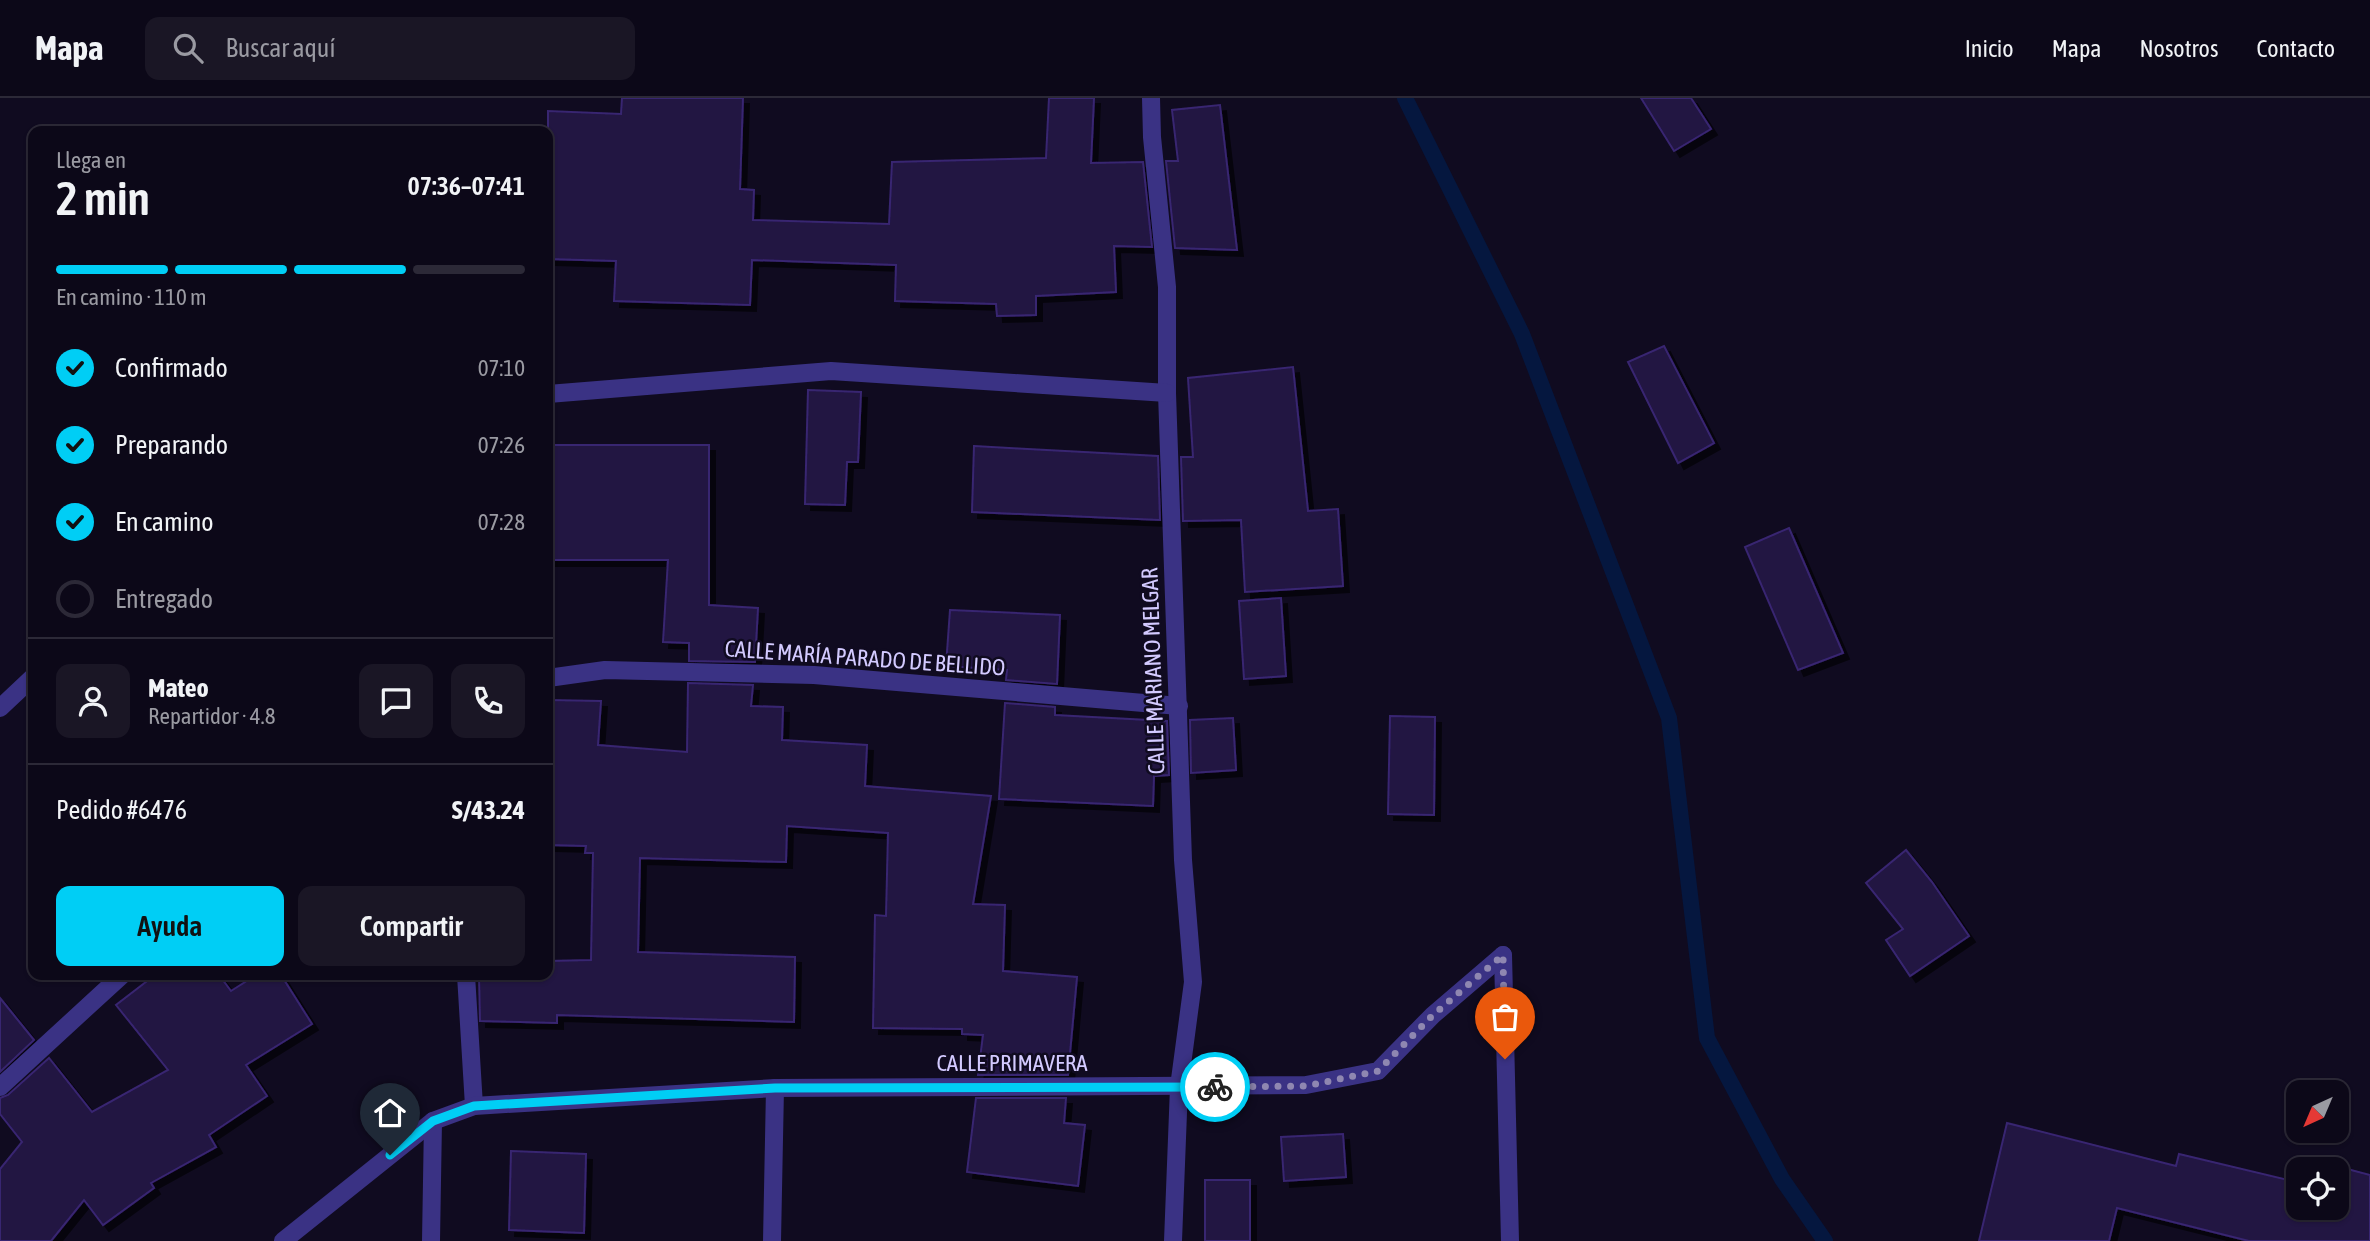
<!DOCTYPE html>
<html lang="es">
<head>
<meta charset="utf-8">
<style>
	:root { --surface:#0c0818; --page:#1a1625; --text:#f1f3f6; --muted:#9a9aa2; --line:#2c2937; --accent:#00cef5 }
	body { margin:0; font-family:"Asap Condensed",sans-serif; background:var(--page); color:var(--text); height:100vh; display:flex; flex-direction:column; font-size:26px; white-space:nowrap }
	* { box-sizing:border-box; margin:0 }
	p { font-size:23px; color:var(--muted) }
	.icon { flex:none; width:38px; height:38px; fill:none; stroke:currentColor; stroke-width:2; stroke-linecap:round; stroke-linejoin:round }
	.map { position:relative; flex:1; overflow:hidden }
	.details { position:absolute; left:28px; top:28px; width:525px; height:854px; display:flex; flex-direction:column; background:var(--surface); border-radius:14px; box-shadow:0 2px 5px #0004,0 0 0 2px var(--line) }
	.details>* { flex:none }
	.needle { width:46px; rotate:224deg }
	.fabs { position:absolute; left:2286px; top:982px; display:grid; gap:14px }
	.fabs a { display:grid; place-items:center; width:63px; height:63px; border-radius:14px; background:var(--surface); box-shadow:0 2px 5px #0004,0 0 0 2px var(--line); font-size:35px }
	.pin { position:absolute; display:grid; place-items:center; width:60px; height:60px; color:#fff; margin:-72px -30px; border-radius:50% 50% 50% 0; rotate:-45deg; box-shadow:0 0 7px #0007 }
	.pin .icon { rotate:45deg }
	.courier { position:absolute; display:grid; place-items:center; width:70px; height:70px; margin:-35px; border:5px solid #00cef5; border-radius:50%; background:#fff; color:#222; box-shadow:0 2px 9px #0007 }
	.head em { font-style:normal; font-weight:600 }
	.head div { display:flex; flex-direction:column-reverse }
	.head { display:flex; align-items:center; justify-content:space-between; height:119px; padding:0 28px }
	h1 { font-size:46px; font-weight:600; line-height:52px }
	.bar { display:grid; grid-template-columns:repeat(4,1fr); gap:10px 7px; align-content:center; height:84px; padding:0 28px }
	.bar i { height:9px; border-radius:5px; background:var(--line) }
	.bar .selected { background:var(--accent) }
	.bar p { grid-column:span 4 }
	.line { display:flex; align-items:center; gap:18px; padding:0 28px; border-top:2px solid var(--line) }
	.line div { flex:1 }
	.round { display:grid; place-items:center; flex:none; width:74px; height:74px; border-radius:14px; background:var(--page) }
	ol { padding:0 28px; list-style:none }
	li { display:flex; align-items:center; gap:21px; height:77px }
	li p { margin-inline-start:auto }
	li .icon { padding:7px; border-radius:50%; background:var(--accent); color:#111; stroke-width:4 }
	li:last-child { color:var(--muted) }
	li i { width:38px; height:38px; border:4px solid var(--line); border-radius:50% }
	.button { display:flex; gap:14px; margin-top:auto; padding:14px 28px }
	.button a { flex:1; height:80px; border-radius:14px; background:var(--accent); color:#111; font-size:28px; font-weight:600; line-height:80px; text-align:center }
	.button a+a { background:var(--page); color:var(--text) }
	header { display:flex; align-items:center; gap:42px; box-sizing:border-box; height:98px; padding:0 35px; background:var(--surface); border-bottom:2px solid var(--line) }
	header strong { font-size:33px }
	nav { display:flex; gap:38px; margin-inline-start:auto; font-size:24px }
	.search { width:490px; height:63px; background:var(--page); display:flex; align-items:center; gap:18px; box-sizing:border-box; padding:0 24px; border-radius:14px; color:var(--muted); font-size:26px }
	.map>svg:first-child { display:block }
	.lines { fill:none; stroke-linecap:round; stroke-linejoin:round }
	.stream { stroke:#05173f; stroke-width:16 }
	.building { fill:#211543; stroke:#392571; stroke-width:2; filter:url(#shadow) }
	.lane { stroke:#3a3284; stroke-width:18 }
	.street { stroke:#3a3284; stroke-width:18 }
	.done { stroke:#8f87b1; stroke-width:7; stroke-dasharray:0 12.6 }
	.route { stroke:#00cef5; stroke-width:9 }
	.labels { text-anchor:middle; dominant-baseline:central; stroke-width:5; stroke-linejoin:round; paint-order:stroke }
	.street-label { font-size:23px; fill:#d3caff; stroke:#100b20 }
</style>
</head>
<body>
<header>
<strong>Mapa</strong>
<div class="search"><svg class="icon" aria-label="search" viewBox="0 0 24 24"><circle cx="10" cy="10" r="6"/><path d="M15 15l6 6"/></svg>Buscar aquí</div>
<nav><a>Inicio</a><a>Mapa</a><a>Nosotros</a><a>Contacto</a></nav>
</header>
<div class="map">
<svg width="2370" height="1143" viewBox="0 0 2370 1143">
	<defs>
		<filter id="shadow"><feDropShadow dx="6" dy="6" stdDeviation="0" flood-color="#0009"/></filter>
	</defs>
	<rect width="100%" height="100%" fill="#100b20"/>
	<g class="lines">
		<path class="stream" d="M1405 0 1522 236 1669 620 1707 940 1782 1081 1825 1143"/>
	</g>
	<g class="building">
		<path d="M622 0H743L740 91 754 92 753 122 889 126 892 64 1046 60 1049 0H1094L1091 65 1143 64 1152 149 1114 148 1116 194 1036 198V217L997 218 996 206 895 203 896 167 752 162 750 207 614 203 616 163 548 161V13L621 16Z"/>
		<path d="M1641 0H1691L1711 31 1674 53Z"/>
		<path d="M1220 7 1237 152 1175 150 1166 63H1178L1172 12Z"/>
		<path d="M1664 248 1714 345 1678 365 1628 264Z"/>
		<path d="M1293 269 1308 413 1338 411 1343 488 1245 494 1241 422 1183 423 1181 359H1193L1188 280Z"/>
		<path d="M808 292 861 294 858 364H847L845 407 805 406Z"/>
		<path d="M548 347H709V507L758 510 755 564 689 563V545L663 544 668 462H548Z"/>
		<path d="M974 348 1158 358 1160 422 972 414Z"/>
		<path d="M1789 430 1843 555 1798 572 1745 449Z"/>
		<path d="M1281 500 1286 578 1244 581 1239 503Z"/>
		<path d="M950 512 1060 517 1057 586 1006 582 1007 572 946 568Z"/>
		<path d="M688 585 753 587 751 608 783 609 782 642 867 647 865 688 991 698 973 806 1005 807 1003 873 1077 879 1068 977H978L983 937 962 936V931L873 930 875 817 886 818 888 735 787 728 786 764 640 760 638 854 795 859 794 924 557 917V925L480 923 479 877H548V863L591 862 593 755H585L586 748 548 747V602L601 603 598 647 687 654Z"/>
		<path d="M1005 605 1055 609V617L1167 623 1169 677 1154 678 1153 708 999 701Z"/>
		<path d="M1390 618 1435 619 1434 717 1388 716Z"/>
		<path d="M1233 620 1236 672 1191 675 1190 622Z"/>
		<path d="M1906 752 1932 784 1969 838 1910 878 1886 842 1903 831 1866 785Z"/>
		<path d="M155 877H219L231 893 256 877H281L312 926 246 967 267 998 209 1037 216 1049 151 1085 154 1090 103 1127 84 1102 51 1143H0V1071L22 1044 0 1016V1000L8 997 49 960 92 1014 168 972 116 907Z"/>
		<path d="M0 900 34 942 0 974Z"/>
		<path d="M976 1000H1066L1064 1025 1085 1027 1078 1088 967 1074Z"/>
		<path d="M2007 1025 2176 1068 2179 1056 2296 1084 2298 1077V1110H2336V1071H2299L2302 1059 2370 1077V1143H2249L2117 1110 2109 1143H1979Z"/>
		<path d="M1343 1036 1346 1079 1284 1083 1281 1039Z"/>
		<path d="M511 1053 586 1056 584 1135 509 1132Z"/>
		<rect x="1205" y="1082" width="45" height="61"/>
	</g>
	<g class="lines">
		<g class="lane">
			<path d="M548 580 605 572 814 577 1179 608"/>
			<path d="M0 610 33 579"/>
			<path d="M466 877 474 1008"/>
			<path d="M0 989 122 877"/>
		</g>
		<g class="street">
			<path d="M1151 0 1152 39 1167 189V295L1183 762 1193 884 1179 989 1173 1143"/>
			<path d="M548 296 831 273 1167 295"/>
			<path d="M1503 857 1510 1143"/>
			<path d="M283 1143 433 1023 474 1008 775 990 1306 987 1378 973 1433 917 1503 857"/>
			<path d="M431 1143 433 1023"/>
			<path d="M772 1143 775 990"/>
		</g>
	</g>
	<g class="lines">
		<path class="done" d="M1215 989 1306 988 1378 973 1433 917 1503 857 1505 961"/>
		<path class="route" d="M390 1057 433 1023 474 1008 775 990 1215 989"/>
	</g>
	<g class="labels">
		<g class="street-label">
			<text transform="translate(865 560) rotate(4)">CALLE MARÍA PARADO DE BELLIDO</text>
			<text transform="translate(1153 573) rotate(-92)">CALLE MARIANO MELGAR</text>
			<text x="1012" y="965">CALLE PRIMAVERA</text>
		</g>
	</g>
</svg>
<div class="fabs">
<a><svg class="needle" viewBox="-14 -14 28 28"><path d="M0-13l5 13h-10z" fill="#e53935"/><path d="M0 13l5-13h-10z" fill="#9a9aa2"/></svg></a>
<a><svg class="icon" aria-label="locate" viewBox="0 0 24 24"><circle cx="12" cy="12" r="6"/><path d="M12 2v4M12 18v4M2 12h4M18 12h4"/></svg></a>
</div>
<div class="pin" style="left:1505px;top:961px;background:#ea580c"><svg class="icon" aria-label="bag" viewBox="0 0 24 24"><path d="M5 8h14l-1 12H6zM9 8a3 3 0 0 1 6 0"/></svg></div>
<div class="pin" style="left:390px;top:1057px;background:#1f2937"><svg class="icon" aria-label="home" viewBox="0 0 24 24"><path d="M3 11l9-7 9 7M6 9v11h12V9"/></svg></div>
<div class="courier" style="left:1215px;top:989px"><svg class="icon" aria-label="bike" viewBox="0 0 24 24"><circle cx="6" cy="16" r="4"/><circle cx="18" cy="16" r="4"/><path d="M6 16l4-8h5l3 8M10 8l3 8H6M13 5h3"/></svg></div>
<section class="details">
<div class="head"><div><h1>2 min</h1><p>Llega en</p></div><em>07:36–07:41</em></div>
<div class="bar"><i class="selected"></i><i class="selected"></i><i class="selected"></i><i></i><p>En camino · 110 m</p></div>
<ol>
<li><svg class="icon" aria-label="check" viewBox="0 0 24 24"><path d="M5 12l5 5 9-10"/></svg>Confirmado<p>07:10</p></li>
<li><svg class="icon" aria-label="check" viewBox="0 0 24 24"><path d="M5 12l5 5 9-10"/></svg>Preparando<p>07:26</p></li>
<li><svg class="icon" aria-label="check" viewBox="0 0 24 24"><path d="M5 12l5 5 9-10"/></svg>En camino<p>07:28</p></li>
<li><i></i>Entregado</li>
</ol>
<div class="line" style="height:126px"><a class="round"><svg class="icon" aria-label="person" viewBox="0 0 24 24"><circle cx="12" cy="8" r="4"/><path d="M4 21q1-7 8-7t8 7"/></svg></a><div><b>Mateo</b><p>Repartidor · 4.8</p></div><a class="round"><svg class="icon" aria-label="chat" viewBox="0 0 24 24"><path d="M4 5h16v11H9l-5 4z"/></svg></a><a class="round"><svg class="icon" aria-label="phone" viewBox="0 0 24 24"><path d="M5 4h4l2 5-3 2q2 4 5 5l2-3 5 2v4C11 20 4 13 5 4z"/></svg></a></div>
<div class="line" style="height:91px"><div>Pedido #6476</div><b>S/43.24</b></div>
<div class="button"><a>Ayuda</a><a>Compartir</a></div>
</section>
</div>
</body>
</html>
